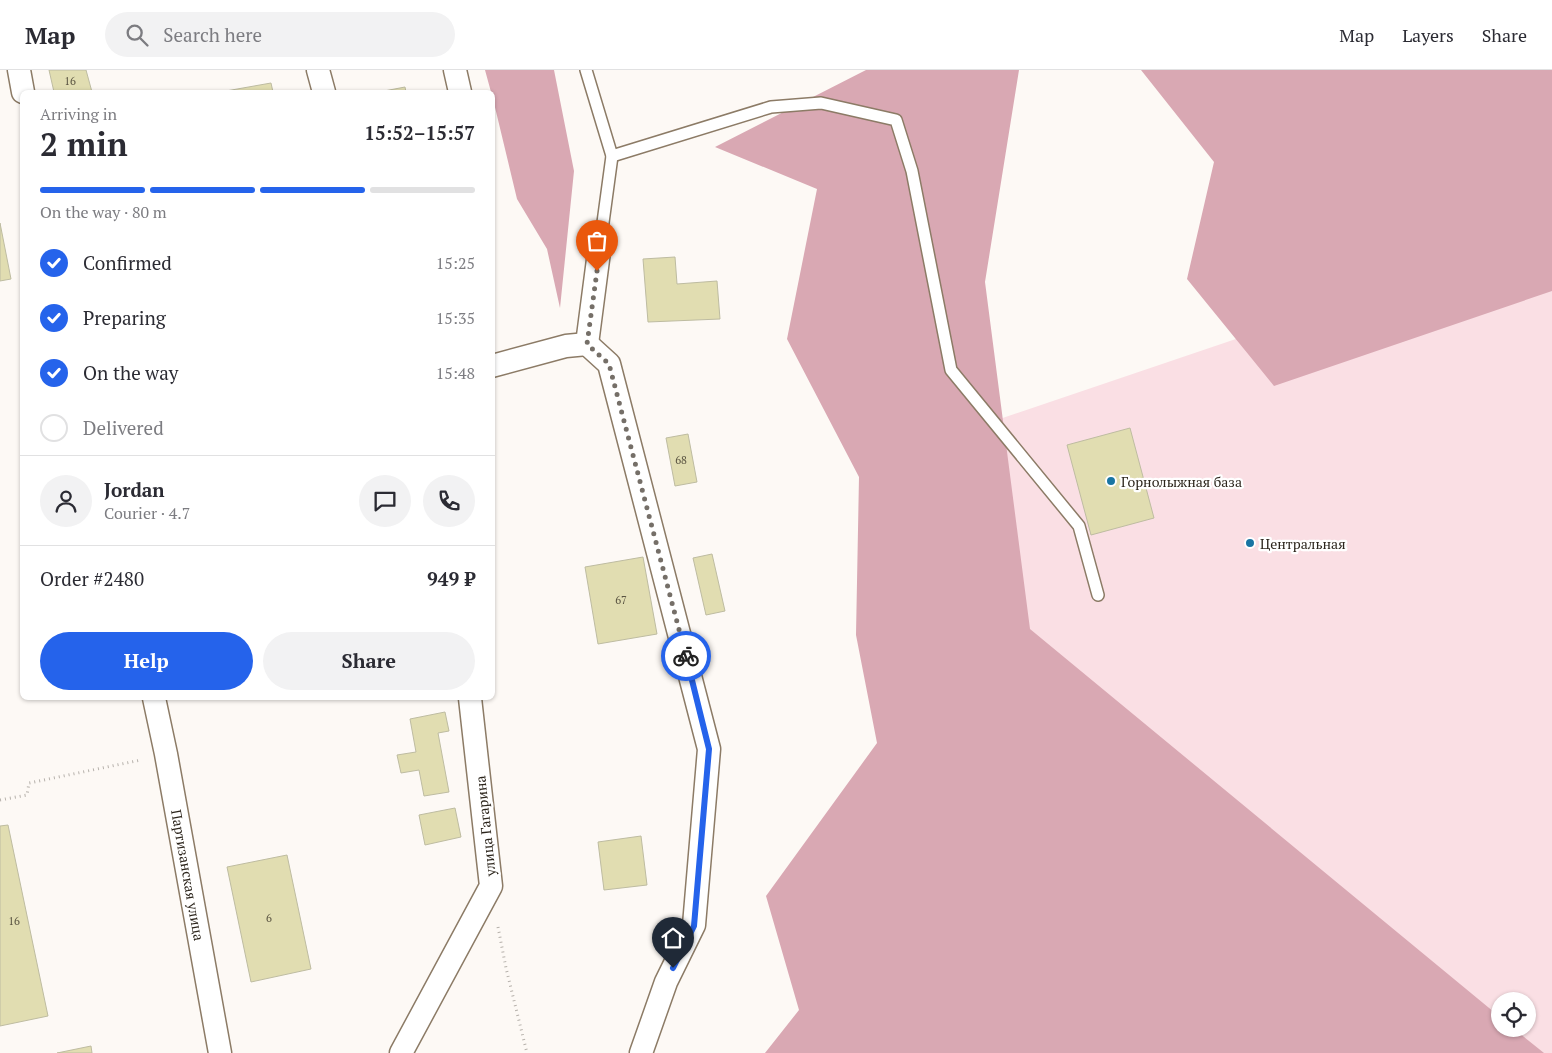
<!DOCTYPE html>
<html lang="en">
<head>
<meta charset="utf-8">
<style>
	:root { --surface:#fff; --page:#f2f2f3; --text:#2b2b33; --muted:#7c7c81; --line:#e1e1e2; --accent:#2563eb }
	body { margin:0; font-family:"PT Serif",serif; background:var(--page); color:var(--text); height:100vh; display:flex; flex-direction:column; font-size:19px; white-space:nowrap }
	* { box-sizing:border-box; margin:0 }
	p { font-size:16px; color:var(--muted) }
	.icon { flex:none; width:28px; height:28px; fill:none; stroke:currentColor; stroke-width:2; stroke-linecap:round; stroke-linejoin:round }
	.map { position:relative; flex:1; overflow:hidden }
	.details { position:absolute; left:20px; top:20px; width:475px; height:610px; display:flex; flex-direction:column; background:var(--surface); border-radius:8px; box-shadow:0 1px 4px #0004 }
	.details>* { flex:none }
	.fabs { position:absolute; left:1491px; top:922px; display:grid; gap:10px }
	.fabs a { display:grid; place-items:center; width:45px; height:45px; border-radius:50%; background:var(--surface); box-shadow:0 1px 4px #0004; font-size:25px }
	.pin { position:absolute; display:grid; place-items:center; width:42px; height:42px; color:#fff; margin:-51px -21px; border-radius:50% 50% 50% 0; rotate:-45deg; box-shadow:0 0 5px #0007 }
	.pin .icon { rotate:45deg }
	.courier { position:absolute; display:grid; place-items:center; width:50px; height:50px; margin:-25px; border:4px solid #2563eb; border-radius:50%; background:#fff; color:#222; box-shadow:0 1px 6px #0007 }
	.overview em { font-style:normal; font-weight:700 }
	.overview div { display:flex; flex-direction:column-reverse }
	.overview { display:flex; align-items:center; justify-content:space-between; height:85px; padding:0 20px }
	h1 { font-size:32px; font-weight:700; line-height:38px }
	.bar { display:grid; grid-template-columns:repeat(4,1fr); gap:8px 5px; align-content:center; height:60px; padding:0 20px }
	.bar i { height:6px; border-radius:4px; background:var(--line) }
	.bar .active { background:var(--accent) }
	.bar p { grid-column:span 4 }
	.line { display:flex; align-items:center; gap:12px; padding:0 20px; border-top:1px solid var(--line) }
	.line div { flex:1 }
	.round { display:grid; place-items:center; flex:none; width:52px; height:52px; border-radius:26px; background:var(--page) }
	ol { padding:0 20px; list-style:none }
	li { display:flex; align-items:center; gap:15px; height:55px }
	li p { margin-inline-start:auto }
	li .icon { padding:5px; border-radius:50%; background:var(--accent); color:#fff; stroke-width:4 }
	li:last-child { color:var(--muted) }
	li i { width:28px; height:28px; border:2px solid var(--line); border-radius:50% }
	.cta { display:flex; gap:10px; margin-top:auto; padding:10px 20px }
	.cta a { flex:1; height:58px; border-radius:30px; background:var(--accent); color:#fff; font-size:20px; font-weight:700; line-height:58px; text-align:center }
	.cta a+a { background:var(--page); color:var(--text) }
	header { display:flex; align-items:center; gap:30px; box-sizing:border-box; height:70px; padding:0 25px; background:var(--surface); border-bottom:1px solid var(--line) }
	header strong { font-size:24px }
	nav { display:flex; gap:28px; margin-inline-start:auto; font-size:18px }
	.search { width:350px; height:45px; background:var(--page); display:flex; align-items:center; gap:12px; box-sizing:border-box; padding:0 18px; border-radius:28px; color:var(--muted); font-size:19px }
	.map>svg:first-child { display:block }
	.green { fill:#fadfe4; fill-rule:evenodd }
	.forest { fill:#d9a8b3 }
	.building { fill:#e1ddb1; stroke:#bebca1 }
	.lines { fill:none; stroke-linecap:round; stroke-linejoin:round }
	.service-casing { stroke:#8c7b66; stroke-width:14 }
	.minor-casing { stroke:#8c7b66; stroke-width:25 }
	.path { stroke:#b6b1ab; stroke-width:3; stroke-dasharray:1 4; stroke-linecap:butt }
	.service { stroke:#fff; stroke-width:11 }
	.minor { stroke:#fff; stroke-width:22 }
	.done { stroke:#756f68; stroke-width:5; stroke-dasharray:0 9 }
	.route { stroke:#2563eb; stroke-width:6 }
	.poi-dot { fill:#1975a3; stroke:#fff; stroke-width:2 }
	.labels { text-anchor:middle; dominant-baseline:central; stroke-width:4.5; stroke-linejoin:round; paint-order:stroke }
	.number-label { font-size:11px; fill:#595341 }
	.poi-label { font-size:14px; fill:#2c251c; stroke:#fff; text-anchor:start }
	.street-label { font-size:14px; fill:#2c251c; stroke:#fff }
</style>
</head>
<body>
<header>
<strong>Map</strong>
<div class="search"><svg class="icon" aria-label="search" viewBox="0 0 24 24"><circle cx="10" cy="10" r="6"/><path d="M15 15l6 6"/></svg>Search here</div>
<nav><a>Map</a><a>Layers</a><a>Share</a></nav>
</header>
<div class="map">
<svg width="1552" height="983" viewBox="0 0 1552 983">
	<rect width="100%" height="100%" fill="#fdf9f5"/>
	<path class="green" d="M1552 162V983H1456L965 574 932 372ZM1500 931H1528V959H1500Z"/>
	<g class="forest">
		<path d="M485 0H554L574 101 560 238 547 179 517 129 493 29 492 22H491Z"/>
		<path d="M866 0H1019L985 212 1030 559 1500 947V959H1514L1544 983H765L799 940 766 826 877 673 856 565 859 407 787 269 817 119 715 77Z"/>
		<path d="M1141 0H1552V221L1274 316 1187 209 1214 92Z"/>
	</g>
	<g class="building">
		<path d="M49 0H86L92 22H54Z"/>
		<path d="M271 13 273 22H226V21Z"/>
		<path d="M405 17 406 22H379Z"/>
		<path d="M0 153 11 209 0 211Z"/>
		<path d="M675 187 677 214 717 211 720 249 648 252 643 189Z"/>
		<path d="M1130 358 1154 448 1091 465 1067 375Z"/>
		<path d="M688 364 697 412 675 416 666 368Z"/>
		<path d="M712 484 725 541 706 545 693 488Z"/>
		<path d="M643 487 657 564 598 574 585 497Z"/>
		<path d="M445 642 449 661 438 663 449 722 424 726 419 700 401 703 397 685 416 682 410 649Z"/>
		<path d="M455 738 461 767 425 775 419 745Z"/>
		<path d="M8 755 48 946 0 956V756Z"/>
		<path d="M641 766 647 815 604 820 598 772Z"/>
		<path d="M287 785 311 899 251 912 227 797Z"/>
		<path d="M91 976 92 983H57Z"/>
	</g>
	<g class="lines">
		<defs>
			<g id="service">
				<path d="M586 0 612 86 599 182"/>
				<path d="M612 86 771 37 821 33 896 50 912 101 951 300 1079 456 1098 525"/>
			</g>
			<g id="minor">
				<path d="M19 0 23 22"/>
				<path d="M318 0 324 22"/>
				<path d="M455 0 460 22"/>
				<path d="M587 274 609 294 709 679 694 855 666 912 641 983"/>
				<path d="M587 274 599 182"/>
				<path d="M492 296 566 276 587 274"/>
				<path d="M154 628 166 684 220 983"/>
				<path d="M401 983 491 816 470 628"/>
			</g>
		</defs>
		<use href="#service" class="service-casing"/>
		<use href="#minor" class="minor-casing"/>
		<g class="path">
			<path d="M0 730 27 725 29 713 141 690"/>
			<path d="M498 857 506 898 527 983"/>
		</g>
		<use href="#service" class="service"/>
		<use href="#minor" class="minor"/>
	</g>
	<g class="lines">
		<path class="done" d="M597 201 587 274 609 294 686 586"/>
		<path class="route" d="M673 898 694 856 709 679 686 586"/>
	</g>
	<g class="poi-dot">
		<circle cx="1111" cy="411" r="5"/>
		<circle cx="1250" cy="473" r="5"/>
	</g>
	<g class="labels">
		<g class="number-label">
			<text x="70" y="11">16</text>
			<text x="681" y="390">68</text>
			<text x="621" y="530">67</text>
			<text x="269" y="848">6</text>
			<text x="14" y="851">16</text>
		</g>
		<g class="poi-label">
			<text x="1121" y="411">Горнолыжная база</text>
			<text x="1260" y="473">Центральная</text>
		</g>
		<g class="street-label">
			<text transform="translate(485 756) rotate(-96)">улица Гагарина</text>
			<text transform="translate(188 805) rotate(80)">Партизанская улица</text>
		</g>
	</g>
</svg>
<div class="fabs">
<a><svg class="icon" aria-label="locate" viewBox="0 0 24 24"><circle cx="12" cy="12" r="6"/><path d="M12 2v4M12 18v4M2 12h4M18 12h4"/></svg></a>
</div>
<div class="pin" style="left:597px;top:201px;background:#ea580c"><svg class="icon" aria-label="bag" viewBox="0 0 24 24"><path d="M5 8h14l-1 12H6zM9 8a3 3 0 0 1 6 0"/></svg></div>
<div class="pin" style="left:673px;top:898px;background:#1f2937"><svg class="icon" aria-label="home" viewBox="0 0 24 24"><path d="M3 11l9-7 9 7M6 9v11h12V9"/></svg></div>
<div class="courier" style="left:686px;top:586px"><svg class="icon" aria-label="bike" viewBox="0 0 24 24"><circle cx="6" cy="16" r="4"/><circle cx="18" cy="16" r="4"/><path d="M6 16l4-8h5l3 8M10 8l3 8H6M13 5h3"/></svg></div>
<section class="details">
<div class="overview"><div><h1>2 min</h1><p>Arriving in</p></div><em>15:52–15:57</em></div>
<div class="bar"><i class="active"></i><i class="active"></i><i class="active"></i><i></i><p>On the way · 80 m</p></div>
<ol>
<li><svg class="icon" aria-label="check" viewBox="0 0 24 24"><path d="M5 12l5 5 9-10"/></svg>Confirmed<p>15:25</p></li>
<li><svg class="icon" aria-label="check" viewBox="0 0 24 24"><path d="M5 12l5 5 9-10"/></svg>Preparing<p>15:35</p></li>
<li><svg class="icon" aria-label="check" viewBox="0 0 24 24"><path d="M5 12l5 5 9-10"/></svg>On the way<p>15:48</p></li>
<li><i></i>Delivered</li>
</ol>
<div class="line" style="height:90px"><a class="round"><svg class="icon" aria-label="person" viewBox="0 0 24 24"><circle cx="12" cy="8" r="4"/><path d="M4 21q1-7 8-7t8 7"/></svg></a><div><b>Jordan</b><p>Courier · 4.7</p></div><a class="round"><svg class="icon" aria-label="chat" viewBox="0 0 24 24"><path d="M4 5h16v11H9l-5 4z"/></svg></a><a class="round"><svg class="icon" aria-label="phone" viewBox="0 0 24 24"><path d="M5 4h4l2 5-3 2q2 4 5 5l2-3 5 2v4C11 20 4 13 5 4z"/></svg></a></div>
<div class="line" style="height:65px"><div>Order #2480</div><b>949 ₽</b></div>
<div class="cta"><a>Help</a><a>Share</a></div>
</section>
</div>
</body>
</html>
